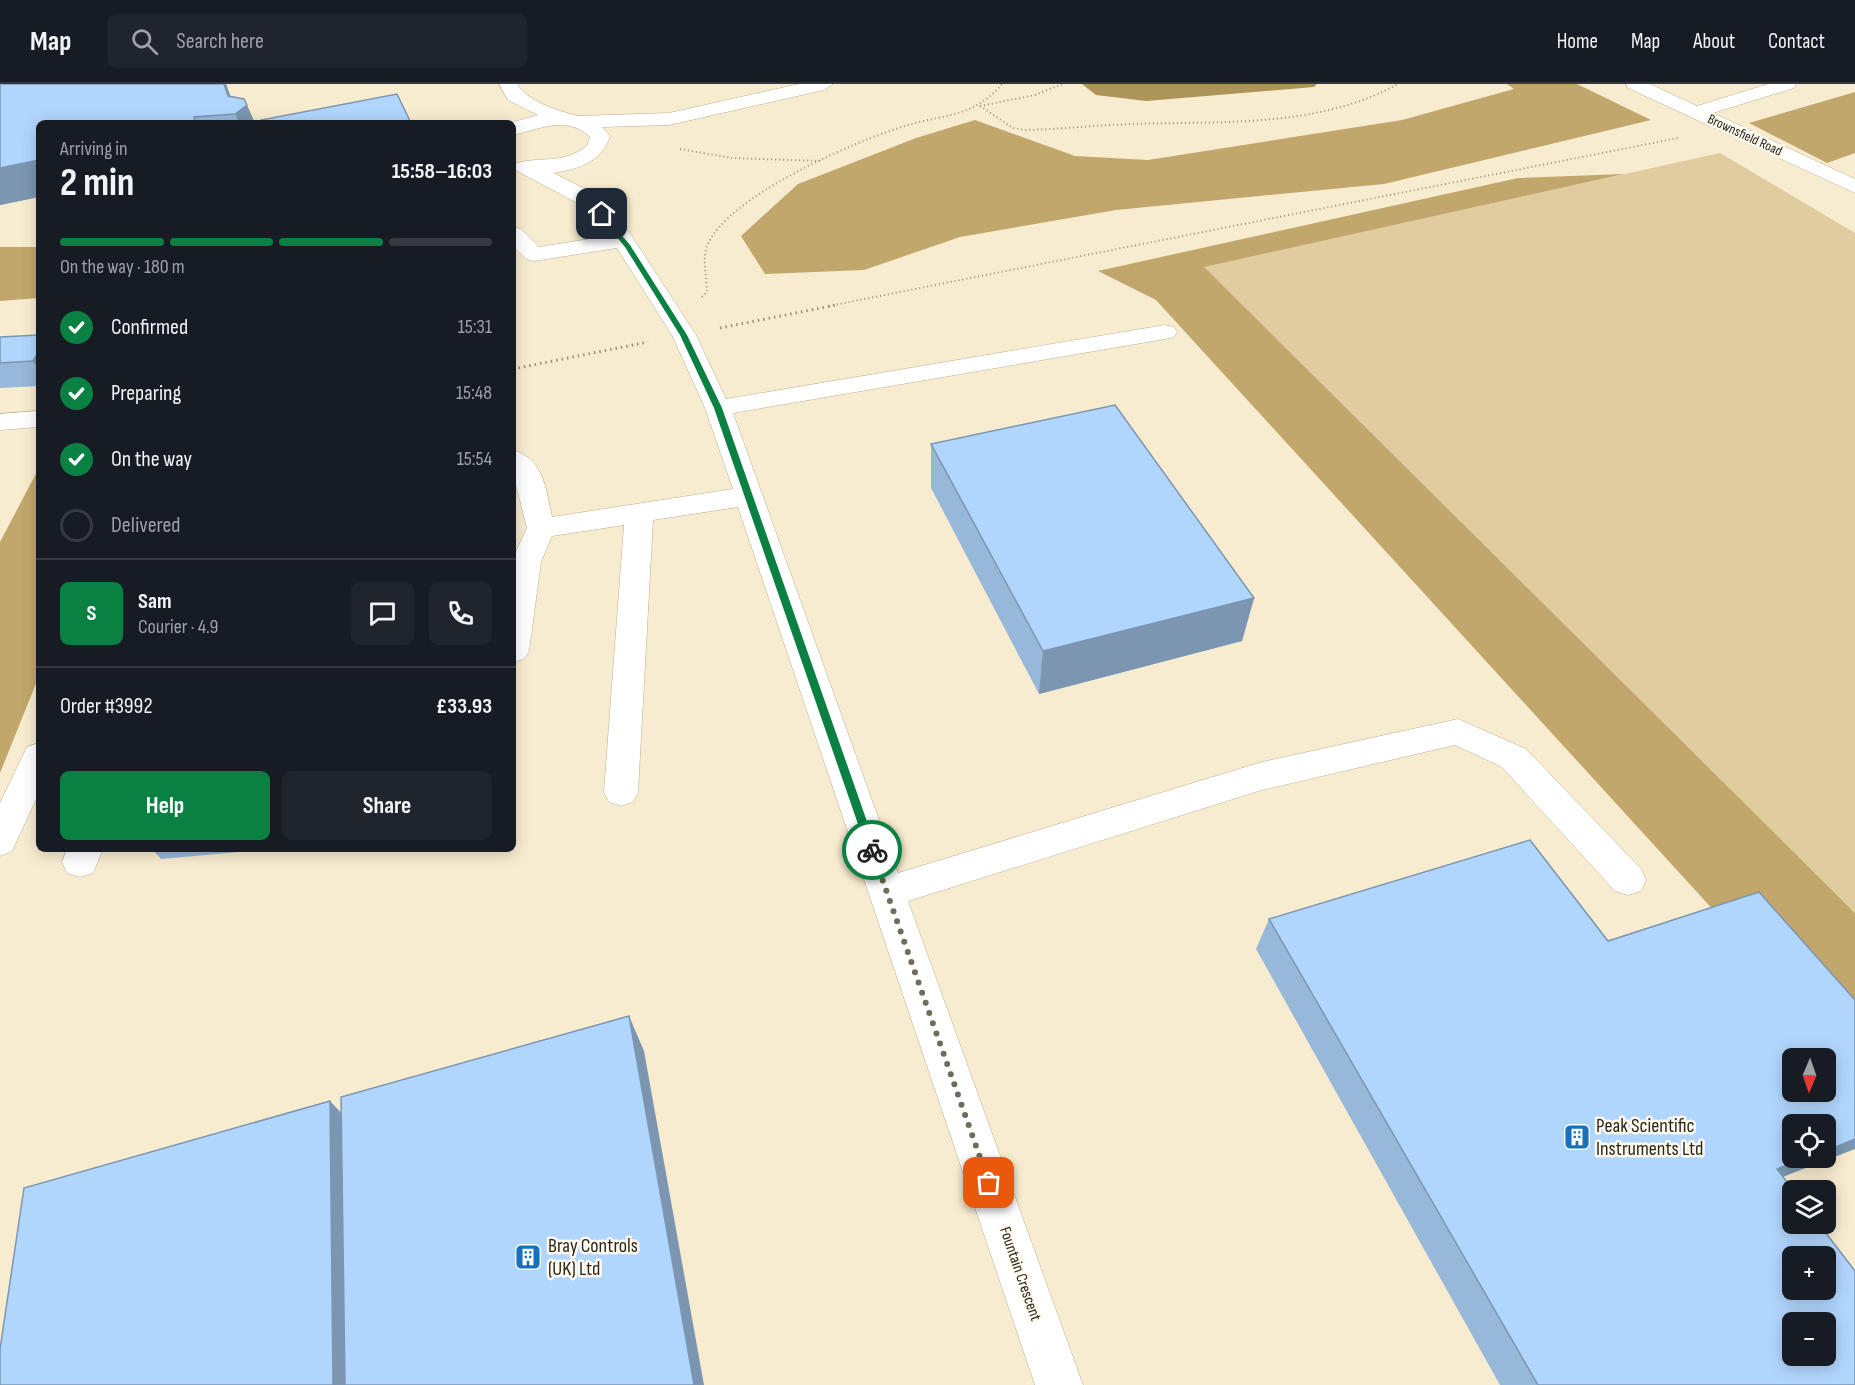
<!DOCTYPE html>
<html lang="en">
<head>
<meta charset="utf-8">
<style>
	:root { --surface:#171b24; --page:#20242c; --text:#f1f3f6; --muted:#9ea1a6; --line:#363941; --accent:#0b8043 }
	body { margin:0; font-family:"Sofia Sans Condensed",sans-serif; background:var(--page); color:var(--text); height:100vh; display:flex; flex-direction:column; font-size:22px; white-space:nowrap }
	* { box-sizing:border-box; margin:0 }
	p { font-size:20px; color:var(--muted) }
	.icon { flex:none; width:33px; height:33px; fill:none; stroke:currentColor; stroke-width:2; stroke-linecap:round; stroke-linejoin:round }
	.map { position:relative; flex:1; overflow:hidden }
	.panel { position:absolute; left:36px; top:36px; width:480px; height:732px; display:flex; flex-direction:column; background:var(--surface); border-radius:9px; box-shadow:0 3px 15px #0003 }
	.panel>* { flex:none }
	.needle { width:39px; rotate:182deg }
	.fabs { position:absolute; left:1782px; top:964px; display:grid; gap:12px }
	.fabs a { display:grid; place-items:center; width:54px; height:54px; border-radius:9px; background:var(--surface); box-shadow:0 3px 15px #0003; font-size:30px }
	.pin { position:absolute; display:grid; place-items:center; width:51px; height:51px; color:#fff; margin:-26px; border-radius:12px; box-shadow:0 3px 9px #0006 }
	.courier { position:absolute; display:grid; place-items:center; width:60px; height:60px; margin:-30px; border:4px solid #0b8043; border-radius:50%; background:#fff; color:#222; box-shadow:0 2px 8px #0007 }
	.headline em { font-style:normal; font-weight:700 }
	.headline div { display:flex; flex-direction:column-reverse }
	.headline { display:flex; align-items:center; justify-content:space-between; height:102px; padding:0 24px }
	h1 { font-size:39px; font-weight:700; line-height:45px }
	.bar { display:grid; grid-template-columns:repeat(4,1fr); gap:9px 6px; align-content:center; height:72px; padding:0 24px }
	.bar i { height:8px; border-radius:4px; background:var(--line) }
	.bar .on { background:var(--accent) }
	.bar p { grid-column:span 4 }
	.line { display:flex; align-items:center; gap:15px; padding:0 24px; border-top:2px solid var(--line) }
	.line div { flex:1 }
	.round { display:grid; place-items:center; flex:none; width:63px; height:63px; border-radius:9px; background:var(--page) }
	ol { padding:0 24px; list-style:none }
	li { display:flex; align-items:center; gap:18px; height:66px }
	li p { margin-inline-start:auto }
	li .icon { padding:6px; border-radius:50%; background:var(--accent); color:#fff; stroke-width:4 }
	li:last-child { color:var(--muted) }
	li i { width:33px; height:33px; border:3px solid var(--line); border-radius:50% }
	.action { display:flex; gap:12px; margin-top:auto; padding:12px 24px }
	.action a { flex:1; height:69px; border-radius:9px; background:var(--accent); color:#fff; font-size:24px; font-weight:700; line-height:69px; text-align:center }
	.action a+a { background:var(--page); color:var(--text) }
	header { display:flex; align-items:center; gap:36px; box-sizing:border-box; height:84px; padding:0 30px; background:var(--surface); border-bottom:2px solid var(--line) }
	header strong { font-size:28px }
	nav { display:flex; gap:33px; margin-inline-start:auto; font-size:21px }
	.search { width:420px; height:54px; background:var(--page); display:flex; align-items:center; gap:15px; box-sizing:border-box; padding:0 21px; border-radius:9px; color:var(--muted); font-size:22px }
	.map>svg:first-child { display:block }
	.green { fill:#e0cc9f }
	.forest { fill:#c1a76b }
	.water { fill:#ad9458 }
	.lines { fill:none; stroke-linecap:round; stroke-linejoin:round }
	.minor-casing { stroke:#baaf94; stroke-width:1 }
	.path-far1 { stroke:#99917d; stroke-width:2; stroke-dasharray:1 3; stroke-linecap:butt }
	.path { stroke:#99917d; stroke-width:3; stroke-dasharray:1.5 4; stroke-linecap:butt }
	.minor { fill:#fff; fill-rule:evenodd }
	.wall { fill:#98b8da }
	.shaded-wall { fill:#7c96b1 }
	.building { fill:#b1d6fd; stroke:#7c96b1; stroke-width:1.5; fill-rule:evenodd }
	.route { fill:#0b8043 }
	.done { stroke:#726b5a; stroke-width:6; stroke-dasharray:0 10.8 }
	.labels { text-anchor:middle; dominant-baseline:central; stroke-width:5; stroke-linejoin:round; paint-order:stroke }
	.far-street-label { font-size:14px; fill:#2a261b; stroke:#fffaef }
	.street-label { font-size:16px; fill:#2a261b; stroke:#fffaef }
	.near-poi-label { font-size:20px; fill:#2a261b; stroke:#fffaef; text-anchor:start }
</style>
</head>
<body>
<header>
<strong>Map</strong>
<div class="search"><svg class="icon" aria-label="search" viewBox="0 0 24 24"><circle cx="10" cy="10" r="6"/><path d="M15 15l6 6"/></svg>Search here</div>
<nav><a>Home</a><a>Map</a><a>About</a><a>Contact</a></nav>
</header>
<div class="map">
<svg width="1855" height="1301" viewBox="0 0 1855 1301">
	<rect width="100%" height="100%" fill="#f8ecd0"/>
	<path class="green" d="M1720 69 1855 149V829L1203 183Z"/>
	<g class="forest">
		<path d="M1507 0H1577L1651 36 1384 100 1116 126 960 153 864 186 765 190 741 152 798 100 916 54 975 36 1075 72 1148 76 1402 36 1514 5Z"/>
		<path d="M1855 8V69L1827 79 1749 39Z"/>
		<path d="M1624 90 1204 183 1855 829V981L1156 216 1098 187 1518 94Z"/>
		<path d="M0 163H39V214L0 217Z"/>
		<path d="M39 384V592L0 689V458Z"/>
	</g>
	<path class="water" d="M1082 0H1317L1314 3 1146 17 1096 11Z"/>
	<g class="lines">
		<defs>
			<g id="minor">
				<path d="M499 0H517C528 18 559 27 578 32L669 29 799 0H833L824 6 669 41 602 43 610 52C602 78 579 85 553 89L599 112 631 151 696 251 726 315 1165 241 1174 243 1177 248 1174 253 1165 255 733 329 898 789 1262 678 1458 635 1526 665 1641 785 1646 796 1641 807 1628 811 1615 807 1502 683 1455 661 1262 706 908 817 1083 1301H1035L738 423 653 436 638 708 633 718 621 722 609 718 604 708 624 441 552 452 541 478 529 567 524 575 513 578V474L527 444 513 389V366C544 375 546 406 552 433L733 405 705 324 672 251 617 164 534 177 526 175 513 162V143L521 145 539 163 608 152 583 122 517 87 514 83 517 79C544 72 561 81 587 62L590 53C567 31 539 45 513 51V39H510L538 31 508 16Z"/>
				<path d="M1626 0H1650L1697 22 1768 0H1796L1794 4 1713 29 1855 95V109L1628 4Z"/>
				<path d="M39 327V343L0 346V330Z"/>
				<path d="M39 659V709L12 767 0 772V719L27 663Z"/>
				<path d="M67 765H103L93 789 80 793 67 789 62 778Z"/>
			</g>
		</defs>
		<use href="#minor" class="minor-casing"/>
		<g class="path-far1">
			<path d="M980 22 1013 44 1025 46C1062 45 1098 41 1134 40 1223 37 1318 44 1398 0"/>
			<path d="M980 22 1035 11 1062 0"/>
			<path d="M680 65 732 74 821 77"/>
			<path d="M702 213 707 208C707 194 702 176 707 162 727 112 857 56 908 41 946 30 974 33 1002 0"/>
			<path d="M829 222 1678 54"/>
		</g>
		<g class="path">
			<path d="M720 244 836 221"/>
			<path d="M513 285 648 258"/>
		</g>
		<use href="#minor" class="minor"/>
	</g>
	<g class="wall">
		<path d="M0 0H226L231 13 255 39H39V113L0 121Z"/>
		<path d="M39 251V302L0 304V253Z"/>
		<path d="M931 360 1254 514 1242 557 1039 610 931 404Z"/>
		<path d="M152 765H272L161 775Z"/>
		<path d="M1269 835 1783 1092 1855 1301H1500L1256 865Z"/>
	</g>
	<g class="shaded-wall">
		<path d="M224 0H226L236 29 247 21 255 39H239Z"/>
		<path d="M39 76V113L0 121V84Z"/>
		<path d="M39 267V287L33 277Z"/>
		<path d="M1254 514 1242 557 1039 610 1043 567Z"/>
		<path d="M629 932 644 967 704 1301H694Z"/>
		<path d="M330 1017 361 1050 368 1301H333Z"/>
		<path d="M1855 1055V1065L1741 1109 1777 1085 1806 1074H1826V1067Z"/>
	</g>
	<g class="building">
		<path d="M0 0H224L228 12 244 15 247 21 235 30 194 33 195 39H39V76L0 84Z"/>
		<path d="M397 10 411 39H262L261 36Z"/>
		<path d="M39 251V267L33 277 0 279V253Z"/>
		<path d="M1115 321 1254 514 1043 567 931 360Z"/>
		<path d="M1530 756 1608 857 1759 808 1855 916V1055L1826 1067V1041H1792V1074H1806L1777 1085 1794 1107H1792V1140H1819L1855 1187V1301H1538L1269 835ZM1792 975H1826V1008H1792ZM1792 1173H1826V1206H1792ZM1792 1239H1826V1272H1792Z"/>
		<path d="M629 932 694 1301H345L341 1013Z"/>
		<path d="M330 1017 333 1301H0V1265L24 1104Z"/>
	</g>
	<path class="route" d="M602 128 630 161 687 251 722 324 877 766 876 769 872 771 867 766 714 324 680 251 625 163 598 130Z"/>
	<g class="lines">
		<path class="done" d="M872 766 989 1099"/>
	</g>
	<defs>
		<symbol id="building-square" viewBox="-11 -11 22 22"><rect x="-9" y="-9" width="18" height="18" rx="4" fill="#1672bf" stroke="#fffaef"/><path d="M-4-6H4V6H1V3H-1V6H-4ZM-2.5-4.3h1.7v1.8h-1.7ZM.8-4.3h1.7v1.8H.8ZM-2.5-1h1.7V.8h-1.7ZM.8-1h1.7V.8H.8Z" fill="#fff"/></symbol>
	</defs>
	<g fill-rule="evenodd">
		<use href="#building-square" x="1562" y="1038" width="30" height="30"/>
		<use href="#building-square" x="513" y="1158" width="30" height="30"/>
	</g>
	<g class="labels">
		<g class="far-street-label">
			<text transform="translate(1745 51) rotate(25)">Brownsfield Road</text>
		</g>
		<g class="street-label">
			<text transform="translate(1020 1190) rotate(71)">Fountain Crescent</text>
		</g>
		<g class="near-poi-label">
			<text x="1596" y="1042">Peak Scientific<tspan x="1596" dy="23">Instruments Ltd</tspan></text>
			<text x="548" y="1162">Bray Controls<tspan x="548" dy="23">(UK) Ltd</tspan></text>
		</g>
	</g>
</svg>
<div class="fabs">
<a><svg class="needle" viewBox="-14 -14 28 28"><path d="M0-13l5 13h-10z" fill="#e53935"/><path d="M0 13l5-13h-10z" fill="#9ea1a6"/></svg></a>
<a><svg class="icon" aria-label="locate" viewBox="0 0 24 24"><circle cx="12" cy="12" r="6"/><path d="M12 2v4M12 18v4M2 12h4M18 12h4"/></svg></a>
<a><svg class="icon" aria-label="layers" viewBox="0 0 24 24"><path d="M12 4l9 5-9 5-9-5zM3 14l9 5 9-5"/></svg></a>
<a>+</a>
<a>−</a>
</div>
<div class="pin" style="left:989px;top:1099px;background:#ea580c"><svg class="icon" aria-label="bag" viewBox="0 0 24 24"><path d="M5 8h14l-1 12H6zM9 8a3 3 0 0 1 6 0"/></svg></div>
<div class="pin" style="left:602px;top:130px;background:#1f2937"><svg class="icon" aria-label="home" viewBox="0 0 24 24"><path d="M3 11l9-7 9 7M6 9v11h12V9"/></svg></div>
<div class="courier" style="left:872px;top:766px"><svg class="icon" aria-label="bike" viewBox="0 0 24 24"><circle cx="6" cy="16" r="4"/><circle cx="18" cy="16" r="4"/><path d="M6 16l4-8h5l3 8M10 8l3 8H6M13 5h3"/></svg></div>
<section class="panel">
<div class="headline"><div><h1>2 min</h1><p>Arriving in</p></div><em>15:58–16:03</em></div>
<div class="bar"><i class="on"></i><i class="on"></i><i class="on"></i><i></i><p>On the way · 180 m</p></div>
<ol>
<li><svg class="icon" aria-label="check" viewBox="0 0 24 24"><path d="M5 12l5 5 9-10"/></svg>Confirmed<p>15:31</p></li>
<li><svg class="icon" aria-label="check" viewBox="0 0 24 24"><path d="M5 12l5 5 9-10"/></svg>Preparing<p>15:48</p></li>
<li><svg class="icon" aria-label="check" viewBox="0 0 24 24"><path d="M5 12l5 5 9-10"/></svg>On the way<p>15:54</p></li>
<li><i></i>Delivered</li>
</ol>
<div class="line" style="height:108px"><b class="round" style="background:var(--accent);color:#fff">S</b><div><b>Sam</b><p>Courier · 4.9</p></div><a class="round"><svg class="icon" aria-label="chat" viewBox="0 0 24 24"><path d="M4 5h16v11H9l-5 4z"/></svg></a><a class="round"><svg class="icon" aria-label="phone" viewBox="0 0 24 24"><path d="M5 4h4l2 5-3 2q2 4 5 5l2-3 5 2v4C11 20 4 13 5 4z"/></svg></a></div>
<div class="line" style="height:78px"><div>Order #3992</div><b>£33.93</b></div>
<div class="action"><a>Help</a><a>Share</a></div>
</section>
</div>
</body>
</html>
